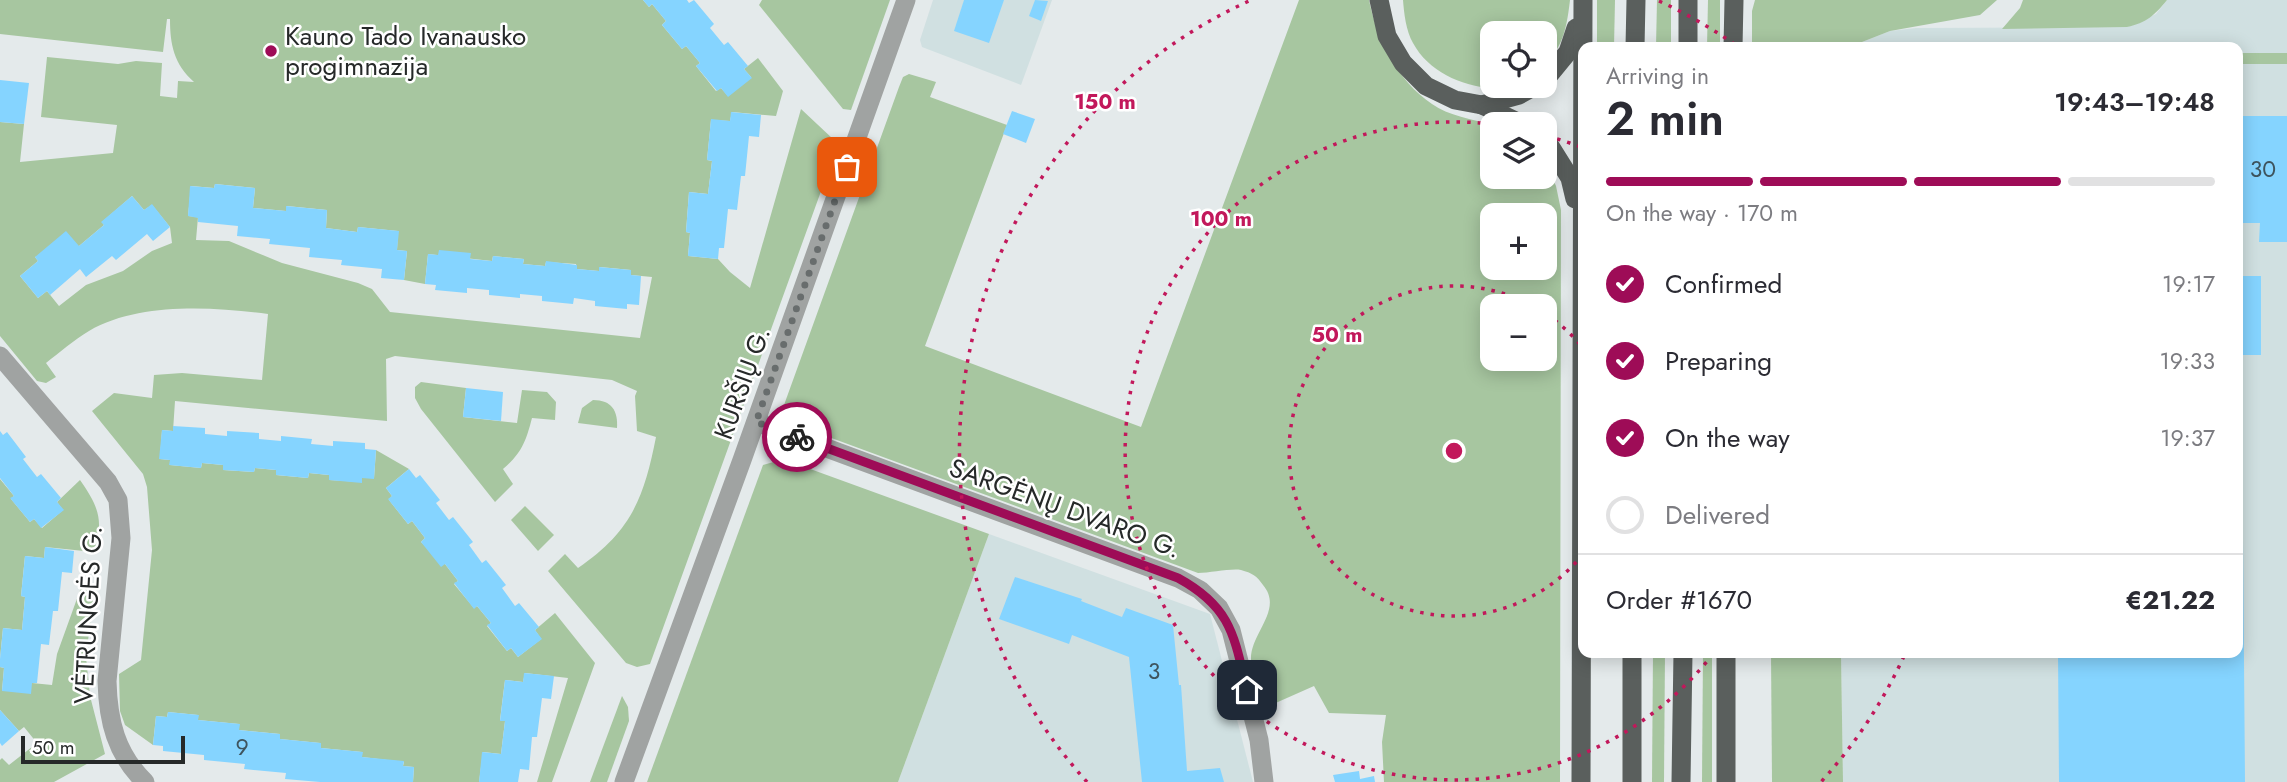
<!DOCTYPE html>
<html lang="en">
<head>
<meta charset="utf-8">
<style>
	:root { --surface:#fff; --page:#f2f2f3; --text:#2b2b33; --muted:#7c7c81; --line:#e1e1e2; --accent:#9e0c57 }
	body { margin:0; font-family:Jost,sans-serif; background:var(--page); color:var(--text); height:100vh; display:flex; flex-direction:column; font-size:26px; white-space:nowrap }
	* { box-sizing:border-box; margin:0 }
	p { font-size:23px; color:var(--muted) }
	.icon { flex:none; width:38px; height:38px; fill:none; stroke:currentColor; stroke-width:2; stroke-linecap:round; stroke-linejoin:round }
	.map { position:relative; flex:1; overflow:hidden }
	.details { position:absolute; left:1578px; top:42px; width:665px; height:616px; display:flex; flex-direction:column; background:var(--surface); border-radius:14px; box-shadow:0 4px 18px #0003 }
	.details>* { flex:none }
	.fabs { position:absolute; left:1480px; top:21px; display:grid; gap:14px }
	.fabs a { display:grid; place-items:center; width:77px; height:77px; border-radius:14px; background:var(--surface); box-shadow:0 4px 18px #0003; font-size:35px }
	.scale { position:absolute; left:21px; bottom:18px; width:164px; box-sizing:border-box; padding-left:7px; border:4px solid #262929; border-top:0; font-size:19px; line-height:24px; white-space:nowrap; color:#262929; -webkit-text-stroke:5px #fff; paint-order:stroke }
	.pin { position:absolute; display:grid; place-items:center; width:60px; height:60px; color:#fff; margin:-30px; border-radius:14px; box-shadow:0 4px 10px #0006 }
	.courier { position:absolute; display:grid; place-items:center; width:70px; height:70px; margin:-35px; border:5px solid #9e0c57; border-radius:50%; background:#fff; color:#222; box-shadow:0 2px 9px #0007 }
	.summary em { font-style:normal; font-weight:600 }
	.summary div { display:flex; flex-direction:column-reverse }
	.summary { display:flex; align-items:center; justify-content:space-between; height:119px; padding:0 28px }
	h1 { font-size:46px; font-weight:600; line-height:52px }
	.bar { display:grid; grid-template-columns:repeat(4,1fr); gap:10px 7px; align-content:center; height:84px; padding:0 28px }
	.bar i { height:9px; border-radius:5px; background:var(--line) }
	.bar .active { background:var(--accent) }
	.bar p { grid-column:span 4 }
	.line { display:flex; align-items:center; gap:18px; padding:0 28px; border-top:2px solid var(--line) }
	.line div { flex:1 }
	ol { padding:0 28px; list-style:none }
	li { display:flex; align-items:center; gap:21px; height:77px }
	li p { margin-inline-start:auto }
	li .icon { padding:7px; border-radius:50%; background:var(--accent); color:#fff; stroke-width:4 }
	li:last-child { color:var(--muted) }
	li i { width:38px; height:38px; border:4px solid var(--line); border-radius:50% }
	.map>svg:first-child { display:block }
	.built { fill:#d0e0e1 }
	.green { fill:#a7c6a0; fill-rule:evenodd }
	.building { fill:#85d4ff }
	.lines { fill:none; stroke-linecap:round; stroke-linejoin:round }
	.minor { stroke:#a0a3a2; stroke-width:19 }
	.trunk { stroke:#5a5f5d; stroke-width:19 }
	.done { stroke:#686d6d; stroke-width:7; stroke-dasharray:0 12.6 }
	.route { stroke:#9e0c57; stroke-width:9 }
	.ring { fill:none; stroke:#c2185b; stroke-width:3.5; stroke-dasharray:3.5 7 }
	.poi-dot { fill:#9e0c57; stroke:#fff; stroke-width:2.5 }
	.labels { text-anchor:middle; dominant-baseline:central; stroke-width:5; stroke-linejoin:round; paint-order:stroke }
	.number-label { font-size:23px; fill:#3e545e }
	.poi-label { font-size:26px; fill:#262929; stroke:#fff; text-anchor:start }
	.street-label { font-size:26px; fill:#262929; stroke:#fff }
	.centre { fill:#c2185b; stroke:#fff; stroke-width:3.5 }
	.ring-label { font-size:21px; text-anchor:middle; font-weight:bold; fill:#c2185b; stroke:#fff; stroke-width:5; stroke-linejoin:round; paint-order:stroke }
</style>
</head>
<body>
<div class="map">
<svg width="2287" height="782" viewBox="0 0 2287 782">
	<rect width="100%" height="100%" fill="#e4eaeb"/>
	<g class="built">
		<path d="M933 0H1052L1021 85 922 47 920 40Z"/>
		<path d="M2167 0H2287V782H1843L1841 653H2238V47H1856L1862 42 1890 31 1916 28 2127 27 2156 14Z"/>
		<path d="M989 534 1210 614 1253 782H898Z"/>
	</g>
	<g class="green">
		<path d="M0 0H643L649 7 652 4 666 21 662 25 682 49 686 46 700 63 696 66 716 91 721 88 728 96 751 77 744 69 758 58 783 91 776 116 732 112 730 121 711 120 707 160 712 161 708 194 689 192 686 232 690 233 688 256 718 259 730 272 750 288 801 109 833 139 837 147 650 664 637 667 626 663 548 571 565 554 578 568C631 532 644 498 656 437L637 431 635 396 637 391 612 380 395 356 386 359 387 421 175 401 173 431 162 430 160 459 170 460V465L201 468 202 463 223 465V470L254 472 255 468 276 470V475L308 478 309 473 329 475V480L362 482V478H374L376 450 409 469 386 488 392 496 389 500 408 524 412 521 425 538 421 542 445 564 458 581 454 584 474 608 477 606 491 623 487 626 507 651 511 648 518 657 541 639 535 630 555 613 595 663 552 782H537L568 678 525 673 523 682 505 680 500 720 505 721 501 754 483 752 479 782H413L414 767 403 766 404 762 362 757V752L321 748 320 743 280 739V734L239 730V724L198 720V715L168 712 167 717 156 716 153 745 125 725 120 711 119 674 141 660 152 550 147 487 143 474 92 411 114 393 152 398 154 375 182 373 262 380 268 314C213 307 139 302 89 331 74 340 60 352 46 363L56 377 46 383 37 381 0 336V122L24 124 20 162 113 153 117 125 41 117 47 57 118 64 136 61 162 63 160 96 177 98 178 81 194 82C174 64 170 45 170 19H167L163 52 0 34ZM215 184 255 188 253 208 286 211 287 206 327 210 326 228 357 232 358 227 398 231 397 250 407 251 404 280 425 284 428 254 492 261 493 256 524 259 523 264 545 266 546 262 576 264 577 269 599 271 600 267 631 270V275L652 277 640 338 390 312 372 289 358 283 282 263 229 241 196 240 198 217 188 216 191 186 214 188ZM132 196 144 210 152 205 170 227 172 243 152 251 123 271 86 285 59 306 47 291 38 298 20 276 38 261 35 257 79 246 104 225 102 222Z"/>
		<path d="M762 0H890L851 110 843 109 759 5Z"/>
		<path d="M1299 0H1369C1377 40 1397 80 1432 104 1448 116 1473 119 1493 125V177H1545V162L1556 186 1561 210 1560 782H1384L1382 742 1386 715 1329 713 1314 686 1262 709C1258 694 1251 676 1251 660 1250 633 1284 610 1263 585 1257 576 1252 573 1241 570 1232 568 1210 573 1198 573L788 422 784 416V405L899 87 903 77 909 74 936 82 930 97 1007 125 925 346 1141 427ZM1493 215H1545V268H1493ZM1493 306H1545V359H1493Z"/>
		<path d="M1403 0H1570C1567 25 1564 46 1545 64V33H1493V86H1513C1506 90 1500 89 1491 88 1461 86 1428 71 1413 43 1406 31 1404 13 1403 0Z"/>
		<path d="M1597 0H1615L1614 47H1597Z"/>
		<path d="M1657 0H1671V47H1656Z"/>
		<path d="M1708 0H1720V47H1707Z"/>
		<path d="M1755 0H1997L1980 15 1890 31 1862 42 1856 47H1752V11Z"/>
		<path d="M2023 0H2167C2155 15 2146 23 2127 27L2002 29 2020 8Z"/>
		<rect x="2238" y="53" width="49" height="11"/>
		<path d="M421 382 466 388 463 417 517 423 522 390 547 392 556 402 555 420 532 418C526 441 522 453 503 469L513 484 495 502 421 409 415 398V387Z"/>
		<path d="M593 400C612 400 618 411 617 428L578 423 582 408Z"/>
		<path d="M777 461 791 462 989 534 898 782H647L763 465Z"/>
		<path d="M0 479 14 496 11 499 30 522 34 519 42 528 63 510 57 502 80 480C99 507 104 521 94 552L45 547 44 558 25 556 21 596 25 597 22 630 3 628 0 659Z"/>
		<path d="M525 506 554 535 538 551 511 520Z"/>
		<path d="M83 582 95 584 86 657 90 696 105 754 54 782H0V760L2 758 9 765 37 743 24 727 19 731 0 710V667L4 668 2 691 32 683 52 685 57 654Z"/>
		<path d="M1653 653H1665L1664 782H1652Z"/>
		<path d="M1703 653H1712V782H1702Z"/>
		<path d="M1771 653H1841L1843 782H1772Z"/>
		<path d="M622 696 628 707 629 721 607 782H590Z"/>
	</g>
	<g class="building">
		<path d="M643 0H687L689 3 694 0 714 24 710 28 724 45 728 42 748 66 744 69 752 78 728 97 721 88 717 91 696 66 700 63 686 46 682 49 662 25 666 21 652 4 649 7Z"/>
		<path d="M964 0H1004L989 43 954 31Z"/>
		<path d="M1035 0 1048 1 1041 21 1029 16Z"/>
		<path d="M0 80 29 83 24 124 0 122Z"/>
		<path d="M1012 111 1035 119 1026 143 1003 134Z"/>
		<path d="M731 112 761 115 759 137 749 136 745 176H741L737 210 728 209 724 248H719L718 259 688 256 690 233 686 232 689 192 708 194 712 161 707 160 711 119 730 121Z"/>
		<path d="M2238 116H2287V242H2259L2260 223H2238Z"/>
		<path d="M215 184 255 188 253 208 286 211V206L327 210 326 228 357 232 358 227 399 231 397 250 407 251 404 280 381 278 382 269 341 265 342 260 309 257 310 248 269 244 270 239 237 236 238 226 198 222V218L188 216 190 186 214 188Z"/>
		<path d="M132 196 144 210 152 204 170 227 153 241 147 234 116 260 112 256 86 277 80 269 50 295 47 291 38 298 20 276 38 261 35 257 66 231 79 246 104 225 101 222Z"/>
		<path d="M439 250 471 253 470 259 492 261 493 256 524 259 523 264 545 266 546 261 577 265V269L599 271V267L631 270V275L641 276 639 305 627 304V309L595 306V301L574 298 573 304 542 301V296L520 294V298L489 295V290L467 288V293L435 290 436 285 425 284 428 254 438 255Z"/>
		<rect x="2238" y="276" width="23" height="79"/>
		<path d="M466 388 503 392 501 421 463 417Z"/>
		<path d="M173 426 205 428V434L227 436V431L259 433V439L281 441V436L312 439 311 444 333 446V441L365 443V449L376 450 374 479 362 478V483L329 480V475L309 473 308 478 276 475V470L255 468 254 472 223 470V465L202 463 201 468 169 465 170 460 159 459 162 430 173 431Z"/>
		<path d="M0 431 3 435 7 432 26 457 23 459 37 477 41 474 61 498 57 502 64 510 41 528 34 519 30 522 10 498 14 496 0 478Z"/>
		<path d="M409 469 416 478 420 475 440 500 436 503 449 520 453 517 473 542 469 545 482 563 486 560 506 585 502 588 515 606 519 603 539 627 535 630 542 639 518 657 511 648 507 651 487 625 491 623 477 606 474 609 454 583 458 581 445 564 441 567 421 542 425 538 412 521 408 524 388 499 392 496 386 488Z"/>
		<path d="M2238 540H2243L2245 782H2059L2058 653H2238Z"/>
		<path d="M45 547 74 551 72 573 62 572 58 611H53L49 645 41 644 37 683H32L31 694 2 691 4 668 0 667V659L3 628 22 630 25 597 21 596 25 556 44 558Z"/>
		<path d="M1015 577 1082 599 1081 601 1122 617 1126 608 1173 625 1179 685H1181L1187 771 1220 768 1224 782H1142L1129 657 1072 635 1069 644 999 619Z"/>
		<path d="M524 673 554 676 551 699 542 698 537 737H532L529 770 520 769 518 782H479L482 752 501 754 505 721H500L505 680 523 682Z"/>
		<path d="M0 710 19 731 2 746 0 743Z"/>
		<path d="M168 712 199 715 198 720 240 724 239 730 280 734V739L321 743V748L363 752 362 757 404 761 403 766 414 767 413 782H320L285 779 286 773 244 769 245 764 204 760V755L163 751V746L153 745 156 716 167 717Z"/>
		<path d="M1359 771 1360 779 1374 776 1375 782H1335L1333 775Z"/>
	</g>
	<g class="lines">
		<g class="minor">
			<path d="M0 356 108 482 118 500 121 538 107 681C108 721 116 754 145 782"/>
			<path d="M756 422 1178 578 1200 590 1219 608 1231 630 1259 740 1264 782"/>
			<path d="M624 782 742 460 906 0"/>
		</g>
		<g class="trunk">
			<path d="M1379 0 1387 36 1403 63 1426 86 1455 100 1482 105 1522 124"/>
			<path d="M1635 47 1636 0"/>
			<path d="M1688 47V0"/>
			<path d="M1733 47 1734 0"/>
			<path d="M1545 80 1568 52 1576 28"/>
			<path d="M1482 105 1519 95 1535 86"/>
			<path d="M1545 142 1550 146 1570 178 1575 199"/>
			<path d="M1581 782 1583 0"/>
			<path d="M1632 782V653"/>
			<path d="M1681 782 1683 653"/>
			<path d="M1726 782V653"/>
		</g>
	</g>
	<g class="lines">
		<path class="done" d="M797 437 756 422 847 167"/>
		<path class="route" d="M797 437 1178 578C1231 607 1234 635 1247 690"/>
	</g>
	<g class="ring">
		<path d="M1583 554A165 165 0 1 1 1533 306M1546 314A165 165 0 0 1 1583 348"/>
		<path d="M1713 654A329 329 0 1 1 1491 124M1547 136A329 329 0 0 1 1583 148"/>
		<path d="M1904 656A494 494 0 0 1 1821 782M1087 782A494 494 0 0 1 1249 1M1659 1A494 494 0 0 1 1737 46"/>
	</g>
	<circle class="poi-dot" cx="271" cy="51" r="7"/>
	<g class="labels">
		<g class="number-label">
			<text x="2263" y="169">30</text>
			<text x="1154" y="671">3</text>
			<text x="242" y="747">9</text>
		</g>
		<g class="poi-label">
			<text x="285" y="36">Kauno Tado Ivanausko<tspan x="285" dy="30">progimnazija</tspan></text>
		</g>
		<g class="street-label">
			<text transform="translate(742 383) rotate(-70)">KURŠIŲ G.</text>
			<text transform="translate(1065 508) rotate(20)">SARGĖNŲ DVARO G.</text>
			<text transform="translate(88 615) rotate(-87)">VĖTRUNGĖS G.</text>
		</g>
	</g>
	<circle cx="1454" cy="451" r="10" class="centre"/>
	<g class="ring-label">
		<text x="1105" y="109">150 m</text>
		<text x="1221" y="226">100 m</text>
		<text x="1337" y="342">50 m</text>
	</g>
</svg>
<div class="fabs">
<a><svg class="icon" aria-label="locate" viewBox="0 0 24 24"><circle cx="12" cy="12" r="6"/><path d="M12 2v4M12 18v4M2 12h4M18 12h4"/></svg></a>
<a><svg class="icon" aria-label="layers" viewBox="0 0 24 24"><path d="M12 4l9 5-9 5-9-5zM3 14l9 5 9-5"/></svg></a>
<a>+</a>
<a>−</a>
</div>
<div class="scale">50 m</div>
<div class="pin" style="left:847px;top:167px;background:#ea580c"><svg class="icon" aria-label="bag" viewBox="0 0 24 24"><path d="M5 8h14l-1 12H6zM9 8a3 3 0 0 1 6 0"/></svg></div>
<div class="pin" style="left:1247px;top:690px;background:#1f2937"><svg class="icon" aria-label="home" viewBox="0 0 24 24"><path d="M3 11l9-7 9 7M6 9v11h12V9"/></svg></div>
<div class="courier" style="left:797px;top:437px"><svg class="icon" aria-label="bike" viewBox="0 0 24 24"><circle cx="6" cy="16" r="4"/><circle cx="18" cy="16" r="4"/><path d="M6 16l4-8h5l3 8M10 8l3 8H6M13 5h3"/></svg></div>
<section class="details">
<div class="summary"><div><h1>2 min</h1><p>Arriving in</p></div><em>19:43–19:48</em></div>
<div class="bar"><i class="active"></i><i class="active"></i><i class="active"></i><i></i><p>On the way · 170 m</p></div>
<ol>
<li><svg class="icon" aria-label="check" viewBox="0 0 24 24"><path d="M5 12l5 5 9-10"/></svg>Confirmed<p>19:17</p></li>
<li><svg class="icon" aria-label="check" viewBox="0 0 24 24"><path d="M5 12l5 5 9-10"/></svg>Preparing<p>19:33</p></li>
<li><svg class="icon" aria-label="check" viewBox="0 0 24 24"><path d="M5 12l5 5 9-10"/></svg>On the way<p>19:37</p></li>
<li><i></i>Delivered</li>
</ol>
<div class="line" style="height:91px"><div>Order #1670</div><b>€21.22</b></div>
</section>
</div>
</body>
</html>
